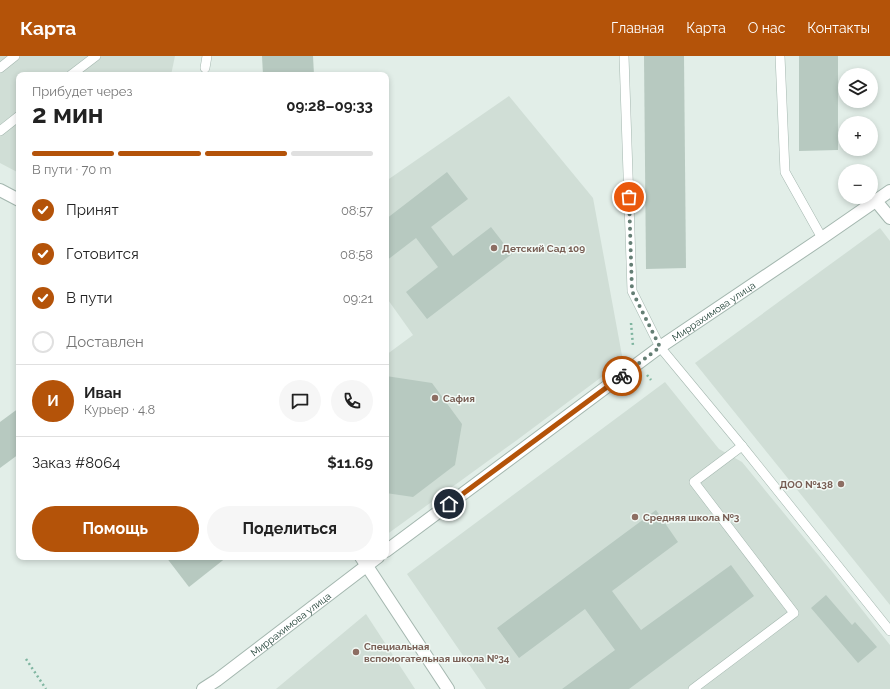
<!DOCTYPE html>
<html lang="ru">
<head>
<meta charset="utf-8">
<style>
	:root { --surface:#fff; --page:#f6f6f6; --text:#222; --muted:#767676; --line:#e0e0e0; --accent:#b45309 }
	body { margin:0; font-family:Raleway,sans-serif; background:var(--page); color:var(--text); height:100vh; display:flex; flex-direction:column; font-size:15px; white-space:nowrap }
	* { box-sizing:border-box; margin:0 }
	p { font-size:13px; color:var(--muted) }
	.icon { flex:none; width:22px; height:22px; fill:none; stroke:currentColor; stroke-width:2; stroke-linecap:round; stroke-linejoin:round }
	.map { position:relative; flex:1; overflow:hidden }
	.sheet { position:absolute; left:16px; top:16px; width:373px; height:488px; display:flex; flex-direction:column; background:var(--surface); border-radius:8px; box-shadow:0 2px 6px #0003 }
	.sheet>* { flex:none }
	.buttons { position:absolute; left:838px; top:12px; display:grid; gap:8px }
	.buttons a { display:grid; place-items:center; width:40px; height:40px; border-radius:50%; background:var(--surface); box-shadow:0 2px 6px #0003; font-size:20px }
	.pin { position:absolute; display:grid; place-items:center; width:34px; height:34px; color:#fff; margin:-17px; border:2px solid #fff; border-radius:50%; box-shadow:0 1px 4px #0007 }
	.courier { position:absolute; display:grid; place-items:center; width:40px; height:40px; margin:-20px; border:3px solid #b45309; border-radius:50%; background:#fff; color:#222; box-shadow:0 1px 5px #0007 }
	.overview em { font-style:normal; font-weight:700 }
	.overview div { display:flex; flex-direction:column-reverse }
	.overview { display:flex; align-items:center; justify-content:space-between; height:68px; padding:0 16px }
	h1 { font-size:26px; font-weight:700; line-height:30px }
	.bar { display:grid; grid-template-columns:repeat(4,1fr); gap:6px 4px; align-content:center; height:48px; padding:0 16px }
	.bar i { height:5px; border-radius:3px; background:var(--line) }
	.bar .active { background:var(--accent) }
	.bar p { grid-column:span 4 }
	.line { display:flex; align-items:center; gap:10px; padding:0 16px; border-top:1px solid var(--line) }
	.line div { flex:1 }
	.round { display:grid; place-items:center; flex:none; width:42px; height:42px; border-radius:21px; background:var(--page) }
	ol { padding:0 16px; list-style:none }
	li { display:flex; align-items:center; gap:12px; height:44px }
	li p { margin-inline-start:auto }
	li .icon { padding:4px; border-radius:50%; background:var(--accent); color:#fff; stroke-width:4 }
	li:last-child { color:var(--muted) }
	li i { width:22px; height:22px; border:2px solid var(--line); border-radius:50% }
	.action { display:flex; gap:8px; margin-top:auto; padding:8px 16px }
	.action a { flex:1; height:46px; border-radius:24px; background:var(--accent); color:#fff; font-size:16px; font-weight:700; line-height:46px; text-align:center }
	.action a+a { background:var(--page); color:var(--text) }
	header { display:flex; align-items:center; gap:24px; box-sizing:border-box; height:56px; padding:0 20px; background:var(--accent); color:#fff }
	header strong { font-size:19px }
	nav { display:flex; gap:22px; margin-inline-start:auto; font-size:14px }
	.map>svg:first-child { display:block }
	.built { fill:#d0ded6 }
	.building { fill:#b7c9c0 }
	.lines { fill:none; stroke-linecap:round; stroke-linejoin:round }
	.service-casing { stroke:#a4b7af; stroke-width:10 }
	.minor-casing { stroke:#a4b7af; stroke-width:14 }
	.path { stroke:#7fb5a0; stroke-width:2.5; stroke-dasharray:2 3; stroke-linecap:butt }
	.service { stroke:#fff; stroke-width:9 }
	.minor { stroke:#fff; stroke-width:12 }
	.done { stroke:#647e74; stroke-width:4; stroke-dasharray:0 7.2 }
	.route { stroke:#b45309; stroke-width:5 }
	.education-dot { fill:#8d6e63; stroke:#f3faf6; stroke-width:1.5 }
	.labels { text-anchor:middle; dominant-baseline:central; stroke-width:3; stroke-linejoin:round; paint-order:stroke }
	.education-label { font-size:10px; font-weight:bold; fill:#785e54; stroke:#f3faf6; text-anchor:start }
	.street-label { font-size:10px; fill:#204136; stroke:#f3faf6 }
</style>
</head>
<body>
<header>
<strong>Карта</strong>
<nav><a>Главная</a><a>Карта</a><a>О нас</a><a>Контакты</a></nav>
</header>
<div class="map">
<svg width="890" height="633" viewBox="0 0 890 633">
	<rect width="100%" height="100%" fill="#e2eee8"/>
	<g class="built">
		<path d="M0 0H175L171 19H19V117L0 107Z"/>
		<path d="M509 40 593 142 623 305 517 384 386 479V299L413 279 386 241V125Z"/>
		<path d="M880 172 890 185V549L695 307Z"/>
		<path d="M665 326 719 393 742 406 833 517 890 589V633H486L407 518Z"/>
		<path d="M366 558 415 633H276Z"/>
	</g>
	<g class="building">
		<path d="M262 0H313L314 19H263Z"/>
		<path d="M644 0H684L686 212 646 213Z"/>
		<path d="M799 0H838V94L799 95Z"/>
		<path d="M447 116 468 143 431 171 453 200 491 171 512 198 427 263 406 236 438 211 416 182 386 205V163Z"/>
		<path d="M386 320 432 327 462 368 455 409 413 441 386 437Z"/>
		<path d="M19 352V398L0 412V366Z"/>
		<path d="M656 454 678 486 612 535 641 574 731 509 754 540 629 633H562L615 594 585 553 519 602 497 572Z"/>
		<path d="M166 501H227L189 531Z"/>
		<path d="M826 539 852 569 855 566 877 591 858 607 811 552Z"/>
	</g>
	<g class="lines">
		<defs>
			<g id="service">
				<path d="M624 0 632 235 660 291 742 390 890 575"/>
				<path d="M780 0 785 116 822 182"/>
				<path d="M0 12 15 0"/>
				<path d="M205 12 207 0"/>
				<path d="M71 19 96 0"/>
				<path d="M0 75 19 60"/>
				<path d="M693 633 794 557 694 426 742 390"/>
			</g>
			<g id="minor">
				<path d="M0 134 19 144"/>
				<path d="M876 145 890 162"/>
				<path id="s1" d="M386 495 660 291 822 182 890 135"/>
				<path d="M361 501 448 633"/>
				<path id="s2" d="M203 633 217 624 378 501"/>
			</g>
		</defs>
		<use href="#service" class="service-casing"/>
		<use href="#minor" class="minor-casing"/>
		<g class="path">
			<path d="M631 267 633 290"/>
			<path d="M647 319 651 324"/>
			<path d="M26 603 46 633"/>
		</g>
		<use href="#service" class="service"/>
		<use href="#minor" class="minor"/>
	</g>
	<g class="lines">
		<path class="done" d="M622 320 660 291 632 235 629 141"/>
		<path class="route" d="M449 448 622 320"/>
	</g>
	<g class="education-dot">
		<circle cx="494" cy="192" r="4"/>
		<circle cx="435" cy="342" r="4"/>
		<circle cx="841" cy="428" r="4"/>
		<circle cx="635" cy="461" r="4"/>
		<circle cx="356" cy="596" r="4"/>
	</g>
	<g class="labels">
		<g class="education-label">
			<text x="502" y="192">Детский Сад 109</text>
			<text x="443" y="342">Сафия</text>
			<text x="833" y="428" text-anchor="end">ДОО №138</text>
			<text x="643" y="461">Средняя школа №3</text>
			<text x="364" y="590">Специальная<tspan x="364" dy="12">вспомогательная школа №34</tspan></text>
		</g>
		<g class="street-label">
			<text stroke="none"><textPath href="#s1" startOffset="406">Миррахимова улица</textPath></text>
			<text stroke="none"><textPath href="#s2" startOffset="109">Миррахимова улица</textPath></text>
		</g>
	</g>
</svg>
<div class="buttons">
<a><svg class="icon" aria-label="layers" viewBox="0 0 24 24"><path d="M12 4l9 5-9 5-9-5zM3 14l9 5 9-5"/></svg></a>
<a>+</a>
<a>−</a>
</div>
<div class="pin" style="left:629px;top:141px;background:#ea580c"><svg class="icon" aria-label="bag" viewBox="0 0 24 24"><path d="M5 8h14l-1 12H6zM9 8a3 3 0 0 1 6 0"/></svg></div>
<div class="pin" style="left:449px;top:448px;background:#1f2937"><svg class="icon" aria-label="home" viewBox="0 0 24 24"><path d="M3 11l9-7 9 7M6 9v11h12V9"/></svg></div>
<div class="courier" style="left:622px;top:320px"><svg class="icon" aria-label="bike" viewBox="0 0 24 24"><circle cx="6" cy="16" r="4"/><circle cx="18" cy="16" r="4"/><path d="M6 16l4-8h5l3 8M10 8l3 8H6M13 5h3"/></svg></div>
<section class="sheet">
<div class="overview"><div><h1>2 мин</h1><p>Прибудет через</p></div><em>09:28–09:33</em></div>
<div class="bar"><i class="active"></i><i class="active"></i><i class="active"></i><i></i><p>В пути · 70 m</p></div>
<ol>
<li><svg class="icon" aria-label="check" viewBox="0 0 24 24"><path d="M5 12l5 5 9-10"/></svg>Принят<p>08:57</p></li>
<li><svg class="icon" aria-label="check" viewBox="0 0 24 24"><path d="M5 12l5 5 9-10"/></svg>Готовится<p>08:58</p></li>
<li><svg class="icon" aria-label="check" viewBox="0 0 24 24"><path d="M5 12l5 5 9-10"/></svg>В пути<p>09:21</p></li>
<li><i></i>Доставлен</li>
</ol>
<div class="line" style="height:72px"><b class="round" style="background:var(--accent);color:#fff">И</b><div><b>Иван</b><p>Курьер · 4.8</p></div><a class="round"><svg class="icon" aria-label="chat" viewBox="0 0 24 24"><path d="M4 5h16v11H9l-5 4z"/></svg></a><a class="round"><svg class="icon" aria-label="phone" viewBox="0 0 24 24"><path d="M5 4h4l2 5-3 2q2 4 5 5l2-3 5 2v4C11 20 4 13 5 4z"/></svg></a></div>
<div class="line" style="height:52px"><div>Заказ #8064</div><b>$11.69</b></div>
<div class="action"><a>Помощь</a><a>Поделиться</a></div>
</section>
</div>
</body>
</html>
